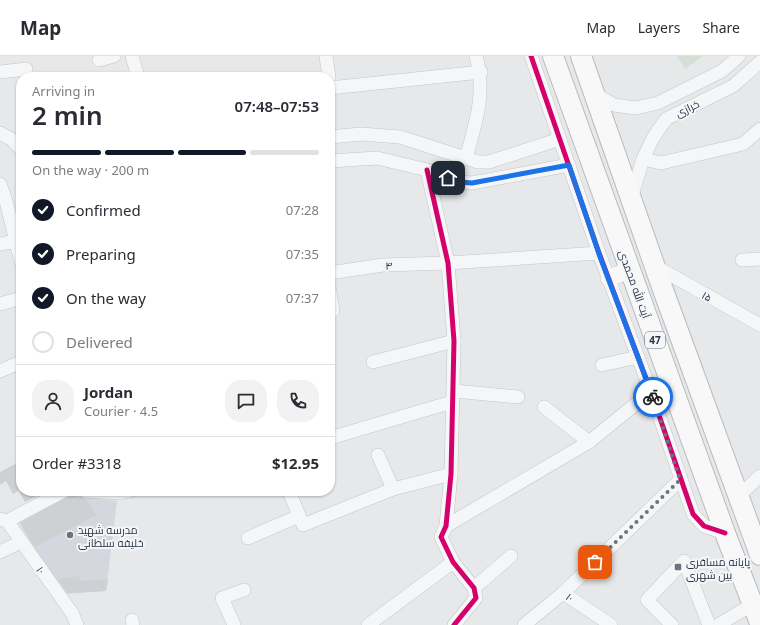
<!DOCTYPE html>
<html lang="en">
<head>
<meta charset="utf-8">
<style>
	:root { --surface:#fff; --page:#f2f2f3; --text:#2b2b33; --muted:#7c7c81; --line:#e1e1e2; --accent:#111827 }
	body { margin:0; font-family:"Noto Sans",Cairo,sans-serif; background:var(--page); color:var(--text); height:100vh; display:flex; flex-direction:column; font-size:15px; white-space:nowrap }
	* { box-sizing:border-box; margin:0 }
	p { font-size:13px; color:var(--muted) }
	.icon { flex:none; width:22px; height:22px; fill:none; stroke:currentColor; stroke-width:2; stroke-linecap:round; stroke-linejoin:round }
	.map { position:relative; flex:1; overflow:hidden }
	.drawer { position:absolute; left:16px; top:16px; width:319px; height:424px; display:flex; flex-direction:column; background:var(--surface); border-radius:16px; box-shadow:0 1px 3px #0004 }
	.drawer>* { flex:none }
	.pin { position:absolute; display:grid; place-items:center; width:34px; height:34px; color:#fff; margin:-17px; border-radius:8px; box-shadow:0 2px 6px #0006 }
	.courier { position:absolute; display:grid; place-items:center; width:40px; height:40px; margin:-20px; border:3px solid #1a73e8; border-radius:50%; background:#fff; color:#222; box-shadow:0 1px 5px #0007 }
	.headline em { font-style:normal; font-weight:600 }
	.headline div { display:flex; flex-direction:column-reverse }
	.headline { display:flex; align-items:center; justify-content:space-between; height:68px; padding:0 16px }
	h1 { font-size:26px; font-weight:600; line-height:30px }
	.bar { display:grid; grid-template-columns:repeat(4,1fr); gap:6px 4px; align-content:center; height:48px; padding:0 16px }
	.bar i { height:5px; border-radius:3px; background:var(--line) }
	.bar .selected { background:var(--accent) }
	.bar p { grid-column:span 4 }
	.line { display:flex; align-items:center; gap:10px; padding:0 16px; border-top:1px solid var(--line) }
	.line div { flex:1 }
	.round { display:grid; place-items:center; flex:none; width:42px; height:42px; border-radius:16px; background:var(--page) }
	ol { padding:0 16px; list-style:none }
	li { display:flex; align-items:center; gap:12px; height:44px }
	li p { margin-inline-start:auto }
	li .icon { padding:4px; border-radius:50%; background:var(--accent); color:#fff; stroke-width:4 }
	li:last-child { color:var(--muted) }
	li i { width:22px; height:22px; border:2px solid var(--line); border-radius:50% }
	header { display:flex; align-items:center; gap:24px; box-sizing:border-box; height:56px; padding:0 20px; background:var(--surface); border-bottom:1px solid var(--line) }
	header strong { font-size:19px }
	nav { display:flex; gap:22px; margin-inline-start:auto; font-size:14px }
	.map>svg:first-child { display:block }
	.built { fill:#d4d7dd }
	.green { fill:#d6ded6 }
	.building { fill:#ced0d3 }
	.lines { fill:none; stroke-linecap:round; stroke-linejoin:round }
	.minor-casing { stroke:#c4c6c8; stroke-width:14 }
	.major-casing { stroke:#c2c5c8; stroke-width:18 }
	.highway-casing { stroke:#b8bbbf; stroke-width:22 }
	.minor { stroke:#f5f6f7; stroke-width:13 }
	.major { stroke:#f8f8f8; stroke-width:17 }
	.highway { stroke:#f8f8f8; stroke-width:20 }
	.cycleway-casing { stroke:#f4f6f9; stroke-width:8 }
	.cycleway { stroke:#d6006c; stroke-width:5 }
	.done { stroke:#6c737f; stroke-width:4; stroke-dasharray:0 7.2 }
	.route { stroke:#1a73e8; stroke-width:5 }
	.poi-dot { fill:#6c737f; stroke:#f4f6f9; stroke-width:1.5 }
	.labels { text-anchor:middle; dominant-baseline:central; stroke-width:4; stroke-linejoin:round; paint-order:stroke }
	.shield { fill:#f4f6f9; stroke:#676e7b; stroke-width:1 }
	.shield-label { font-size:10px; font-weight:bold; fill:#2b3445 }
	.street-label { font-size:11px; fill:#2b3445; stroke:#f4f6f9 }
	.poi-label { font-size:11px; fill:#2b3445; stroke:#f4f6f9; text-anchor:start }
</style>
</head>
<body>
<header>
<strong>Map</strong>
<nav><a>Map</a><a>Layers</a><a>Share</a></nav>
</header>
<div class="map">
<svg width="760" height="569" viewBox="0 0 760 569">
	<rect width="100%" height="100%" fill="#e6e8ea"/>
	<path class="built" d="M68 439 117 445 106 535 63 538 19 467Z"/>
	<path class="green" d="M677 0H703L685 13Z"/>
	<g class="building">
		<path d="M21 405V433L13 438 6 425 0 429V416Z"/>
		<path d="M19 435H39L40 438 25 446Z"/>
		<path d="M71 439 86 443 96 459 35 491 20 467Z"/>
		<path d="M79 520 80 525 108 523 106 535 68 537 58 523Z"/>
	</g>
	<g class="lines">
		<defs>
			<g id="minor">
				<path d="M132 0 138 21"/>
				<path d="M326 0 329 21"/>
				<path d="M531 0 599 197 651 336 693 458 704 470 725 477"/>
				<path d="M99 4 114 0"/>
				<path d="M0 16 26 13"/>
				<path d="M330 32 481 16"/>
				<path d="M594 37 614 49 636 52 658 47 722 15 739 0"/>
				<path d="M0 77 11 83 21 93"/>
				<path d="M330 81 361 78 400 81 478 106H489L560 83"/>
				<path d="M466 102C476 66 486 37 476 0"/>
				<path d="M643 103 661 107 743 88 760 73"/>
				<path d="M330 105 377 102 427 114 459 126 472 127 569 109"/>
				<path d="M427 114 448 207 454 285 451 418 446 470 441 481 453 506 474 532 476 542 454 569"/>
				<path d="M0 128 6 145 21 206"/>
				<path d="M631 142 643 103 653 82 666 63 733 30 760 6"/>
				<path d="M0 188 16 185"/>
				<path d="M742 204 760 203"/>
				<path d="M655 210 760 269"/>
				<path d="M330 217 383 209 448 207 599 197"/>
				<path d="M330 236 333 255"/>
				<path d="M0 248 21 242"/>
				<path d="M373 306 454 285"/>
				<path d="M602 309 638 301"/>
				<path d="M0 315 21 306"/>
				<path d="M454 335 518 341"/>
				<path d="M544 351 589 386"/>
				<path d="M330 382 452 346"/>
				<path d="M378 399 393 433"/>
				<path d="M85 435 120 437 130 435"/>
				<path d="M289 435 303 469 393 433 451 418"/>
				<path d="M739 440 760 420"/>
				<path d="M0 463 7 465 72 557 77 569"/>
				<path d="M7 465 64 435"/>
				<path d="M446 470 589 386 669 321"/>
				<path d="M248 482 299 460"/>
				<path d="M0 496 21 486"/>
				<path d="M474 532 511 500"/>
				<path d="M132 564 133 569"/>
				<path d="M234 569 222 542 244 534"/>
				<path d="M368 569 453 506"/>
				<path d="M524 569 563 537"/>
				<path d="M611 569 563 537 680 424"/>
				<path d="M672 569 647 544 684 505 709 569"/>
				<path d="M718 569 753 548"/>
			</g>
			<path id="major" d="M609 222 630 214"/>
			<g id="highway">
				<path d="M553 0 725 477 760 567"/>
				<path d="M581 0 662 231 760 499"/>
			</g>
		</defs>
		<use href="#minor" class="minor-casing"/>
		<use href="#major" class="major-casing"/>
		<use href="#highway" class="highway-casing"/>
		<use href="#minor" class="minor"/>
		<use href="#major" class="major"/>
		<use href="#highway" class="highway"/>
		<defs>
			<g id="cycleway">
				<path d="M531 0 599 197 651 336 693 458 704 470 725 477"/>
				<path d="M427 114 448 207 454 285 451 418 446 470 441 481 453 506 474 532 476 542 454 569"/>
			</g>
		</defs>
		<use href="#cycleway" class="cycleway-casing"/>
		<use href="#cycleway" class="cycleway"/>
	</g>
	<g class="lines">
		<path class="done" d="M595 506 680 424 653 341"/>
		<path class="route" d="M448 122 459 126 472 127 569 109 599 198 653 341"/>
	</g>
	<g class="poi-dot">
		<circle cx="70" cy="479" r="4"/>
		<rect x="674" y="507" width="8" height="8" rx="2"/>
	</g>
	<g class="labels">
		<rect class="shield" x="645" y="276" width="20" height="16" rx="3"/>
		<g class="shield-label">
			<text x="655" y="284">47</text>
		</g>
		<g class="street-label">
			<text transform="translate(687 52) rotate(-26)">خرازی</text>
			<text transform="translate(389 209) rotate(-3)">۴</text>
			<text transform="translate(635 228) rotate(70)">آیت الله محمدی</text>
			<text transform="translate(707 240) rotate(29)">۱۵</text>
			<text transform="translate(41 514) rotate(55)">۱۰</text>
			<text transform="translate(570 541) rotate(36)">۱۰</text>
		</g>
		<g class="poi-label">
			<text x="78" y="473">مدرسه شهید<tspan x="78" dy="13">خلیفه سلطانی</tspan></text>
			<text x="686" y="505">پایانه مسافری<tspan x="686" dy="13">بین شهری</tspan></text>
		</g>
	</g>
</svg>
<div class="pin" style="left:595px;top:506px;background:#ea580c"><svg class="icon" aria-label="bag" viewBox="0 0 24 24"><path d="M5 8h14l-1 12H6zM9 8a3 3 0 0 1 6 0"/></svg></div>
<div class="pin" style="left:448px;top:122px;background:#1f2937"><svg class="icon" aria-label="home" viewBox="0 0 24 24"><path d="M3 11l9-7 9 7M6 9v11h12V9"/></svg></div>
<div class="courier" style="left:653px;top:341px"><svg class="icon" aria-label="bike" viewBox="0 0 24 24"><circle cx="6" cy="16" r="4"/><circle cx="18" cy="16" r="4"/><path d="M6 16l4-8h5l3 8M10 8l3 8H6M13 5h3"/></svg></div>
<section class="drawer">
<div class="headline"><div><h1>2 min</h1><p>Arriving in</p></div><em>07:48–07:53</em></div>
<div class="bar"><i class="selected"></i><i class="selected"></i><i class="selected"></i><i></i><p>On the way · 200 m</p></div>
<ol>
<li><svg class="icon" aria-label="check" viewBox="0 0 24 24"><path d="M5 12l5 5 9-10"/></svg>Confirmed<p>07:28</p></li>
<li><svg class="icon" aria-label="check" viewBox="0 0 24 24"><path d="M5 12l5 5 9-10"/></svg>Preparing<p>07:35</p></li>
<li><svg class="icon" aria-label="check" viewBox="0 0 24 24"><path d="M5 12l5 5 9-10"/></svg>On the way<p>07:37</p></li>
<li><i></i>Delivered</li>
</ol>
<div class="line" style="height:72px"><a class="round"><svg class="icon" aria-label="person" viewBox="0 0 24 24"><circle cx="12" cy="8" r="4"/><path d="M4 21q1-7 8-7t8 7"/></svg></a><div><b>Jordan</b><p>Courier · 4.5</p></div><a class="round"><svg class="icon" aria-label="chat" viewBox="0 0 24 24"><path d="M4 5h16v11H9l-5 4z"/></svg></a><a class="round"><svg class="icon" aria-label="phone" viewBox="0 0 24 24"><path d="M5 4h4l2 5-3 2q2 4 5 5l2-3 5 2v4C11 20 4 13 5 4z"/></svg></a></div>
<div class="line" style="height:52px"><div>Order #3318</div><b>$12.95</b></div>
</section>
</div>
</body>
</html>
